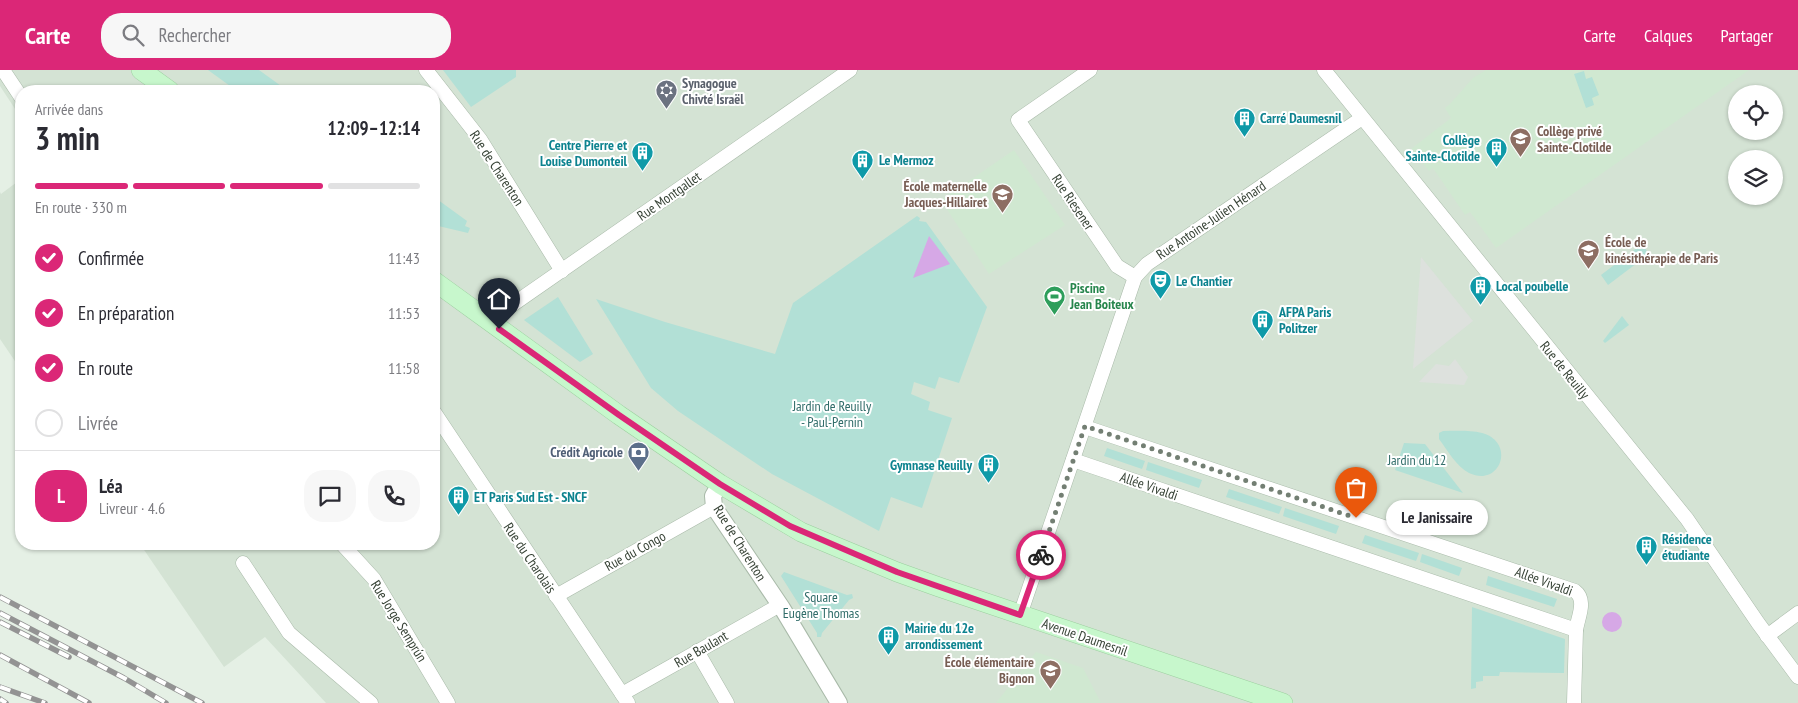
<!DOCTYPE html>
<html lang="fr">
<head>
<meta charset="utf-8">
<style>
	:root { --surface:#fff; --page:#f7f7f7; --text:#2b2b33; --muted:#7c7c81; --line:#e1e1e2; --accent:#db2777 }
	body { margin:0; font-family:"PT Sans Narrow",sans-serif; background:var(--page); color:var(--text); height:100vh; display:flex; flex-direction:column; font-size:19px; white-space:nowrap }
	* { box-sizing:border-box; margin:0 }
	p { font-size:16px; color:var(--muted) }
	.icon { flex:none; width:28px; height:28px; fill:none; stroke:currentColor; stroke-width:2; stroke-linecap:round; stroke-linejoin:round }
	.map { position:relative; flex:1; overflow:hidden }
	.drawer { position:absolute; left:15px; top:15px; width:425px; height:465px; display:flex; flex-direction:column; background:var(--surface); border-radius:20px; box-shadow:0 1px 4px #0004 }
	.drawer>* { flex:none }
	.controls { position:absolute; left:1728px; top:15px; display:grid; gap:10px }
	.controls a { display:grid; place-items:center; width:55px; height:55px; border-radius:50%; background:var(--surface); box-shadow:0 1px 4px #0004; font-size:25px }
	.pin { position:absolute; display:grid; place-items:center; width:42px; height:42px; color:#fff; margin:-51px -21px; border-radius:50% 50% 50% 0; rotate:-45deg; box-shadow:0 0 5px #0007 }
	.pin .icon { rotate:45deg }
	.courier { position:absolute; display:grid; place-items:center; width:50px; height:50px; margin:-25px; border:4px solid #db2777; border-radius:50%; background:#fff; color:#222; box-shadow:0 1px 6px #0007 }
	.bubble { position:absolute; height:35px; border-radius:18px; background:var(--surface); box-shadow:0 1px 4px #0004; font-size:16px; font-weight:800; line-height:35px; text-align:center }
	.headline em { font-style:normal; font-weight:800 }
	.headline div { display:flex; flex-direction:column-reverse }
	.headline { display:flex; align-items:center; justify-content:space-between; height:85px; padding:0 20px }
	h1 { font-size:32px; font-weight:800; line-height:38px }
	.bar { display:grid; grid-template-columns:repeat(4,1fr); gap:8px 5px; align-content:center; height:60px; padding:0 20px }
	.bar i { height:6px; border-radius:4px; background:var(--line) }
	.bar .active { background:var(--accent) }
	.bar p { grid-column:span 4 }
	.line { display:flex; align-items:center; gap:12px; padding:0 20px; border-top:1px solid var(--line) }
	.line div { flex:1 }
	.round { display:grid; place-items:center; flex:none; width:52px; height:52px; border-radius:20px; background:var(--page) }
	ol { padding:0 20px; list-style:none }
	li { display:flex; align-items:center; gap:15px; height:55px }
	li p { margin-inline-start:auto }
	li .icon { padding:5px; border-radius:50%; background:var(--accent); color:#fff; stroke-width:4 }
	li:last-child { color:var(--muted) }
	li i { width:28px; height:28px; border:2px solid var(--line); border-radius:50% }
	header { display:flex; align-items:center; gap:30px; box-sizing:border-box; height:70px; padding:0 25px; background:var(--accent); color:#fff }
	header strong { font-size:24px }
	nav { display:flex; gap:28px; margin-inline-start:auto; font-size:18px }
	.search { width:350px; height:45px; background:var(--page); display:flex; align-items:center; gap:12px; box-sizing:border-box; padding:0 18px; border-radius:20px; color:var(--muted); font-size:19px }
	.map>svg:first-child { display:block }
	.residential { fill:#d4e3d4; fill-rule:evenodd }
	.education { fill:#d0e8d1 }
	.green { fill:#b2e0d6 }
	.parking { fill:#dde1dd }
	.water { fill:#d6a8e6 }
	.lines { fill:none; stroke-linecap:round; stroke-linejoin:round }
	.minor-casing { stroke:#a9baa9; stroke-width:15 }
	.tertiary-casing { stroke:#a9baa9; stroke-width:18 }
	.secondary-casing { stroke:#9cce9f; stroke-width:20 }
	.minor { stroke:#fff; stroke-width:14 }
	.tertiary { stroke:#fff; stroke-width:16 }
	.secondary { stroke:#c7f7cc; stroke-width:19 }
	.rail-casing { stroke:#939393; stroke-width:5.5 }
	.rail { stroke:#fff; stroke-width:4; stroke-dasharray:11; stroke-linecap:butt }
	.done { stroke:#737f73; stroke-width:5; stroke-dasharray:0 9 }
	.route { stroke:#db2777; stroke-width:6 }
	.labels { text-anchor:middle; dominant-baseline:central; stroke-width:4; stroke-linejoin:round; paint-order:stroke }
	.worship-label { font-size:14px; font-weight:bold; fill:#5b616d; stroke:#fff; text-anchor:start }
	.culture-label { font-size:14px; font-weight:bold; fill:#0d838f; stroke:#fff; text-anchor:start }
	.education-label { font-size:14px; font-weight:bold; fill:#785e54; stroke:#fff; text-anchor:start }
	.street-label { font-size:14px; fill:#364235; stroke:#fff }
	.leisure-label { font-size:14px; font-weight:bold; fill:#27864d; stroke:#fff; text-anchor:start }
	.park-label { font-size:14px; fill:#306c69; stroke:#fff }
	.service-label { font-size:14px; font-weight:bold; fill:#4e5e75; stroke:#fff; text-anchor:end }
</style>
</head>
<body>
<header>
<strong>Carte</strong>
<div class="search"><svg class="icon" aria-label="search" viewBox="0 0 24 24"><circle cx="10" cy="10" r="6"/><path d="M15 15l6 6"/></svg>Rechercher</div>
<nav><a>Carte</a><a>Calques</a><a>Partager</a></nav>
</header>
<div class="map">
<svg width="1798" height="633" viewBox="0 0 1798 633">
	<rect width="100%" height="100%" fill="#e5f0e5"/>
	<g class="residential">
		<path d="M0 0H1798V633H326L265 567 224 597 140 474H434V21H21V48L0 16ZM1736 24H1774V61H1736ZM1736 89H1774V126H1736Z"/>
		<path d="M21 109V300L0 269V122L1 124Z"/>
	</g>
	<g class="education">
		<path d="M1486 0H1749L1496 178 1470 142 1465 145 1433 98 1429 101 1411 79 1451 48 1445 38 1450 34 1473 8Z"/>
		<path d="M1014 80 1065 155 989 204 941 130Z"/>
		<path d="M1036 582 1083 598 1101 633H996Z"/>
	</g>
	<g class="green">
		<path d="M208 0H259L288 21H237Z"/>
		<path d="M443 0H516V7L471 37Z"/>
		<path d="M1584 1 1586 9 1592 7 1599 25 1592 28 1594 35 1586 38 1574 4Z"/>
		<path d="M434 127 467 151 465 156 470 158 468 163 434 155Z"/>
		<path d="M917 146 920 148 919 151 926 152 987 237 959 313 939 307 935 319 914 312 911 324 930 332 928 340 952 348 922 438 891 427 879 461 772 404 678 341 651 318 596 229 665 252 775 284 793 233Z"/>
		<path d="M1642 174 1649 184 1608 215 1601 205Z"/>
		<path d="M558 227 593 284 580 292 524 250Z"/>
		<path d="M1622 246 1629 255 1605 273 1603 271Z"/>
		<path d="M1443 361C1455 361 1470 360 1482 363 1516 372 1501 418 1469 403 1457 397 1447 380 1439 369V363Z"/>
		<path d="M1404 373 1425 374 1463 423 1395 400Z"/>
		<path d="M1107 378 1145 391 1142 399 1104 386Z"/>
		<path d="M1148 392 1202 410 1199 418 1146 400Z"/>
		<path d="M1229 419 1282 437 1279 444 1226 427Z"/>
		<path d="M1285 438 1339 456 1336 464 1283 446Z"/>
		<path d="M1365 465 1419 483 1416 491 1362 473Z"/>
		<path d="M1422 484 1462 498 1459 506 1420 492Z"/>
		<path d="M784 502 847 525 852 524 853 528 849 530 822 563 821 567H817V563L781 506Z"/>
		<path d="M1488 506 1557 529 1554 537 1486 515Z"/>
		<path d="M1472 537 1565 569 1564 603 1500 602 1499 606H1483V611L1476 612V618L1471 619Z"/>
	</g>
	<g class="parking">
		<path d="M1421 187 1473 251 1413 299Z"/>
		<path d="M1455 289 1468 307 1464 315 1419 312 1436 294 1449 296Z"/>
	</g>
	<g class="water">
		<path d="M929 166 950 194 913 208Z"/>
		<circle cx="1612" cy="552" r="10"/>
	</g>
	<g class="lines">
		<defs>
			<g id="minor">
				<path d="M3 0 21 27"/>
				<path d="M426 0 480 69 562 201"/>
				<path d="M1090 0 1018 50 1117 196 1135 207"/>
				<path d="M1324 0 1687 449 1758 553 1798 607"/>
				<path d="M489 251 850 0"/>
				<path d="M434 342 628 633"/>
				<path d="M1073 390 1576 560C1578 547 1587 530 1575 521L1085 357"/>
				<path d="M342 474 374 509 448 633"/>
				<path d="M243 493 289 563 371 633"/>
				<path d="M556 526 714 437"/>
				<path d="M1020 545 1135 207 1147 194 1362 48"/>
				<path d="M1767 566 1798 543"/>
				<path d="M697 581 727 633"/>
				<path d="M622 624 780 535"/>
				<path d="M1574 633 1576 560"/>
			</g>
			<path id="tertiary" d="M720 414 713 426 714 437 782 538 839 633"/>
			<g id="secondary">
				<path d="M141 0 170 21"/>
				<path d="M434 211 619 345 720 414 801 462 897 502 939 517 1283 633"/>
			</g>
		</defs>
		<use href="#minor" class="minor-casing"/>
		<use href="#tertiary" class="tertiary-casing"/>
		<use href="#secondary" class="secondary-casing"/>
		<use href="#minor" class="minor"/>
		<use href="#tertiary" class="tertiary"/>
		<use href="#secondary" class="secondary"/>
		<defs>
			<g id="rail">
				<path d="M0 527 202 633"/>
				<path d="M0 543 124 608 166 633"/>
				<path d="M0 552 69 587"/>
				<path d="M0 585 89 633"/>
				<path d="M0 617 45 633"/>
				<path d="M0 629 6 633"/>
			</g>
		</defs>
		<use href="#rail" class="rail-casing"/>
		<use href="#rail" class="rail"/>
	</g>
	<g class="lines">
		<path class="done" d="M1041 485 1085 356 1356 448"/>
		<path class="route" d="M499 259 619 345 720 414 790 456 897 502 1020 545 1041 485"/>
	</g>
	<defs>
		<symbol id="synagogue-pin" viewBox="-11 -11 22 30"><path d="M0 17L-7.5 6A9.5 9.5 0 1 1 7.5 6Z" fill="#6b7280" stroke="#fff"/><path d="M0-6.5L5.6 3.2H-5.6ZM0 6.5L5.6-3.2H-5.6Z" fill="#fff"/></symbol>
		<symbol id="building-pin" viewBox="-11 -11 22 30"><path d="M0 17L-7.5 6A9.5 9.5 0 1 1 7.5 6Z" fill="#0f9aa8" stroke="#fff"/><path d="M-4-6H4V6H1V3H-1V6H-4ZM-2.5-4.3h1.7v1.8h-1.7ZM.8-4.3h1.7v1.8H.8ZM-2.5-1h1.7V.8h-1.7ZM.8-1h1.7V.8H.8Z" fill="#fff"/></symbol>
		<symbol id="school-pin" viewBox="-11 -11 22 30"><path d="M0 17L-7.5 6A9.5 9.5 0 1 1 7.5 6Z" fill="#8d6e63" stroke="#fff"/><path d="M0-5L7-2L0 1L-7-2ZM-4 1L0 2.5L4 1V4Q0 6-4 4Z" fill="#fff"/></symbol>
		<symbol id="university-pin" viewBox="-11 -11 22 30"><path d="M0 17L-7.5 6A9.5 9.5 0 1 1 7.5 6Z" fill="#8d6e63" stroke="#fff"/><path d="M0-5L7-2L0 1L-7-2ZM-4 1L0 2.5L4 1V4Q0 6-4 4Z" fill="#fff"/></symbol>
		<symbol id="theatre-pin" viewBox="-11 -11 22 30"><path d="M0 17L-7.5 6A9.5 9.5 0 1 1 7.5 6Z" fill="#0f9aa8" stroke="#fff"/><path d="M-5-5.5Q0-4 5-5.5V0Q5 5 0 6Q-5 5-5 0ZM-3.3-2.5H-1v1.5H-3.3ZM1-2.5H3.3v1.5H1ZM-2.8 1Q0 5.5 2.8 1Z" fill="#fff"/></symbol>
		<symbol id="stadium-pin" viewBox="-11 -11 22 30"><path d="M0 17L-7.5 6A9.5 9.5 0 1 1 7.5 6Z" fill="#2e9e5b" stroke="#fff"/><path d="M0-5a6.5 5 0 1 0 0 10a6.5 5 0 1 0 0-10ZM-3.5-1.8h7v3.6h-7Z" fill="#fff"/></symbol>
		<symbol id="bank-pin" viewBox="-11 -11 22 30"><path d="M0 17L-7.5 6A9.5 9.5 0 1 1 7.5 6Z" fill="#5c6f8a" stroke="#fff"/><path d="M-6-4H6V4H-6ZM0-2.3a2.3 2.3 0 1 0 0 4.6a2.3 2.3 0 1 0 0-4.6Z" fill="#fff"/></symbol>
	</defs>
	<g fill-rule="evenodd">
		<use href="#synagogue-pin" x="654" y="8" width="25" height="34"/>
		<use href="#building-pin" x="1232" y="36" width="25" height="34"/>
		<use href="#school-pin" x="1508" y="56" width="25" height="34"/>
		<use href="#building-pin" x="1484" y="66" width="25" height="34"/>
		<use href="#building-pin" x="630" y="70" width="25" height="34"/>
		<use href="#building-pin" x="850" y="78" width="25" height="34"/>
		<use href="#school-pin" x="990" y="112" width="25" height="34"/>
		<use href="#university-pin" x="1576" y="168" width="25" height="34"/>
		<use href="#theatre-pin" x="1148" y="198" width="25" height="34"/>
		<use href="#building-pin" x="1468" y="204" width="25" height="34"/>
		<use href="#stadium-pin" x="1042" y="214" width="25" height="34"/>
		<use href="#building-pin" x="1250" y="238" width="25" height="34"/>
		<use href="#bank-pin" x="626" y="370" width="25" height="34"/>
		<use href="#building-pin" x="976" y="382" width="25" height="34"/>
		<use href="#building-pin" x="446" y="414" width="25" height="34"/>
		<use href="#building-pin" x="1634" y="464" width="25" height="34"/>
		<use href="#building-pin" x="876" y="554" width="25" height="34"/>
		<use href="#school-pin" x="1038" y="588" width="25" height="34"/>
	</g>
	<g class="labels">
		<g class="worship-label">
			<text x="682" y="13">Synagogue<tspan x="682" dy="16">Chivté Israël</tspan></text>
		</g>
		<g class="culture-label">
			<text x="1260" y="48">Carré Daumesnil</text>
			<text x="1480" y="70" text-anchor="end">Collège<tspan x="1480" dy="16">Sainte-Clotilde</tspan></text>
			<text x="627" y="75" text-anchor="end">Centre Pierre et<tspan x="627" dy="16">Louise Dumonteil</tspan></text>
			<text x="879" y="90">Le Mermoz</text>
			<text x="1176" y="211">Le Chantier</text>
			<text x="1496" y="216">Local poubelle</text>
			<text x="1279" y="242">AFPA Paris<tspan x="1279" dy="16">Politzer</tspan></text>
			<text x="972" y="395" text-anchor="end">Gymnase Reuilly</text>
			<text x="474" y="427">ET Paris Sud Est - SNCF</text>
			<text x="1662" y="469">Résidence<tspan x="1662" dy="16">étudiante</tspan></text>
			<text x="905" y="558">Mairie du 12e<tspan x="905" dy="16">arrondissement</tspan></text>
		</g>
		<g class="education-label">
			<text x="1537" y="61">Collège privé<tspan x="1537" dy="16">Sainte-Clotilde</tspan></text>
			<text x="987" y="116" text-anchor="end">École maternelle<tspan x="987" dy="16">Jacques-Hillairet</tspan></text>
			<text x="1605" y="172">École de<tspan x="1605" dy="16">kinésithérapie de Paris</tspan></text>
			<text x="1034" y="592" text-anchor="end">École élémentaire<tspan x="1034" dy="16">Bignon</tspan></text>
		</g>
		<g class="street-label">
			<text transform="translate(497 98) rotate(57)">Rue de Charenton</text>
			<text transform="translate(669 126) rotate(-35)">Rue Montgallet</text>
			<text transform="translate(1073 132) rotate(56)">Rue Riesener</text>
			<text transform="translate(1211 150) rotate(-34)">Rue Antoine-Julien Hénard</text>
			<text transform="translate(1565 300) rotate(51)">Rue de Reuilly</text>
			<text transform="translate(1149 416) rotate(19)">Allée Vivaldi</text>
			<text transform="translate(740 473) rotate(58)">Rue de Charenton</text>
			<text transform="translate(635 481) rotate(-29)">Rue du Congo</text>
			<text transform="translate(530 488) rotate(56)">Rue du Charolais</text>
			<text transform="translate(1544 511) rotate(20)">Allée Vivaldi</text>
			<text transform="translate(399 551) rotate(58)">Rue Jorge Semprún</text>
			<text transform="translate(1085 567) rotate(19)">Avenue Daumesnil</text>
			<text transform="translate(701 579) rotate(-30)">Rue Baulant</text>
		</g>
		<g class="leisure-label">
			<text x="1070" y="218">Piscine<tspan x="1070" dy="16">Jean Boiteux</tspan></text>
		</g>
		<g class="park-label">
			<text x="832" y="336">Jardin de Reuilly<tspan x="832" dy="16">- Paul-Pernin</tspan></text>
			<text x="1417" y="390">Jardin du 12</text>
			<text x="821" y="527">Square<tspan x="821" dy="16">Eugène Thomas</tspan></text>
		</g>
		<g class="service-label">
			<text x="623" y="382">Crédit Agricole</text>
		</g>
	</g>
</svg>
<div class="controls">
<a><svg class="icon" aria-label="locate" viewBox="0 0 24 24"><circle cx="12" cy="12" r="6"/><path d="M12 2v4M12 18v4M2 12h4M18 12h4"/></svg></a>
<a><svg class="icon" aria-label="layers" viewBox="0 0 24 24"><path d="M12 4l9 5-9 5-9-5zM3 14l9 5 9-5"/></svg></a>
</div>
<div class="pin" style="left:1356px;top:448px;background:#ea580c"><svg class="icon" aria-label="bag" viewBox="0 0 24 24"><path d="M5 8h14l-1 12H6zM9 8a3 3 0 0 1 6 0"/></svg></div>
<div class="pin" style="left:499px;top:259px;background:#1f2937"><svg class="icon" aria-label="home" viewBox="0 0 24 24"><path d="M3 11l9-7 9 7M6 9v11h12V9"/></svg></div>
<div class="courier" style="left:1041px;top:485px"><svg class="icon" aria-label="bike" viewBox="0 0 24 24"><circle cx="6" cy="16" r="4"/><circle cx="18" cy="16" r="4"/><path d="M6 16l4-8h5l3 8M10 8l3 8H6M13 5h3"/></svg></div>
<div class="bubble" style="left:1386px;top:430px;width:102px">Le Janissaire</div>
<section class="drawer">
<div class="headline"><div><h1>3 min</h1><p>Arrivée dans</p></div><em>12:09–12:14</em></div>
<div class="bar"><i class="active"></i><i class="active"></i><i class="active"></i><i></i><p>En route · 330 m</p></div>
<ol>
<li><svg class="icon" aria-label="check" viewBox="0 0 24 24"><path d="M5 12l5 5 9-10"/></svg>Confirmée<p>11:43</p></li>
<li><svg class="icon" aria-label="check" viewBox="0 0 24 24"><path d="M5 12l5 5 9-10"/></svg>En préparation<p>11:53</p></li>
<li><svg class="icon" aria-label="check" viewBox="0 0 24 24"><path d="M5 12l5 5 9-10"/></svg>En route<p>11:58</p></li>
<li><i></i>Livrée</li>
</ol>
<div class="line" style="height:90px"><b class="round" style="background:var(--accent);color:#fff">L</b><div><b>Léa</b><p>Livreur · 4.6</p></div><a class="round"><svg class="icon" aria-label="chat" viewBox="0 0 24 24"><path d="M4 5h16v11H9l-5 4z"/></svg></a><a class="round"><svg class="icon" aria-label="phone" viewBox="0 0 24 24"><path d="M5 4h4l2 5-3 2q2 4 5 5l2-3 5 2v4C11 20 4 13 5 4z"/></svg></a></div>
</section>
</div>
</body>
</html>
